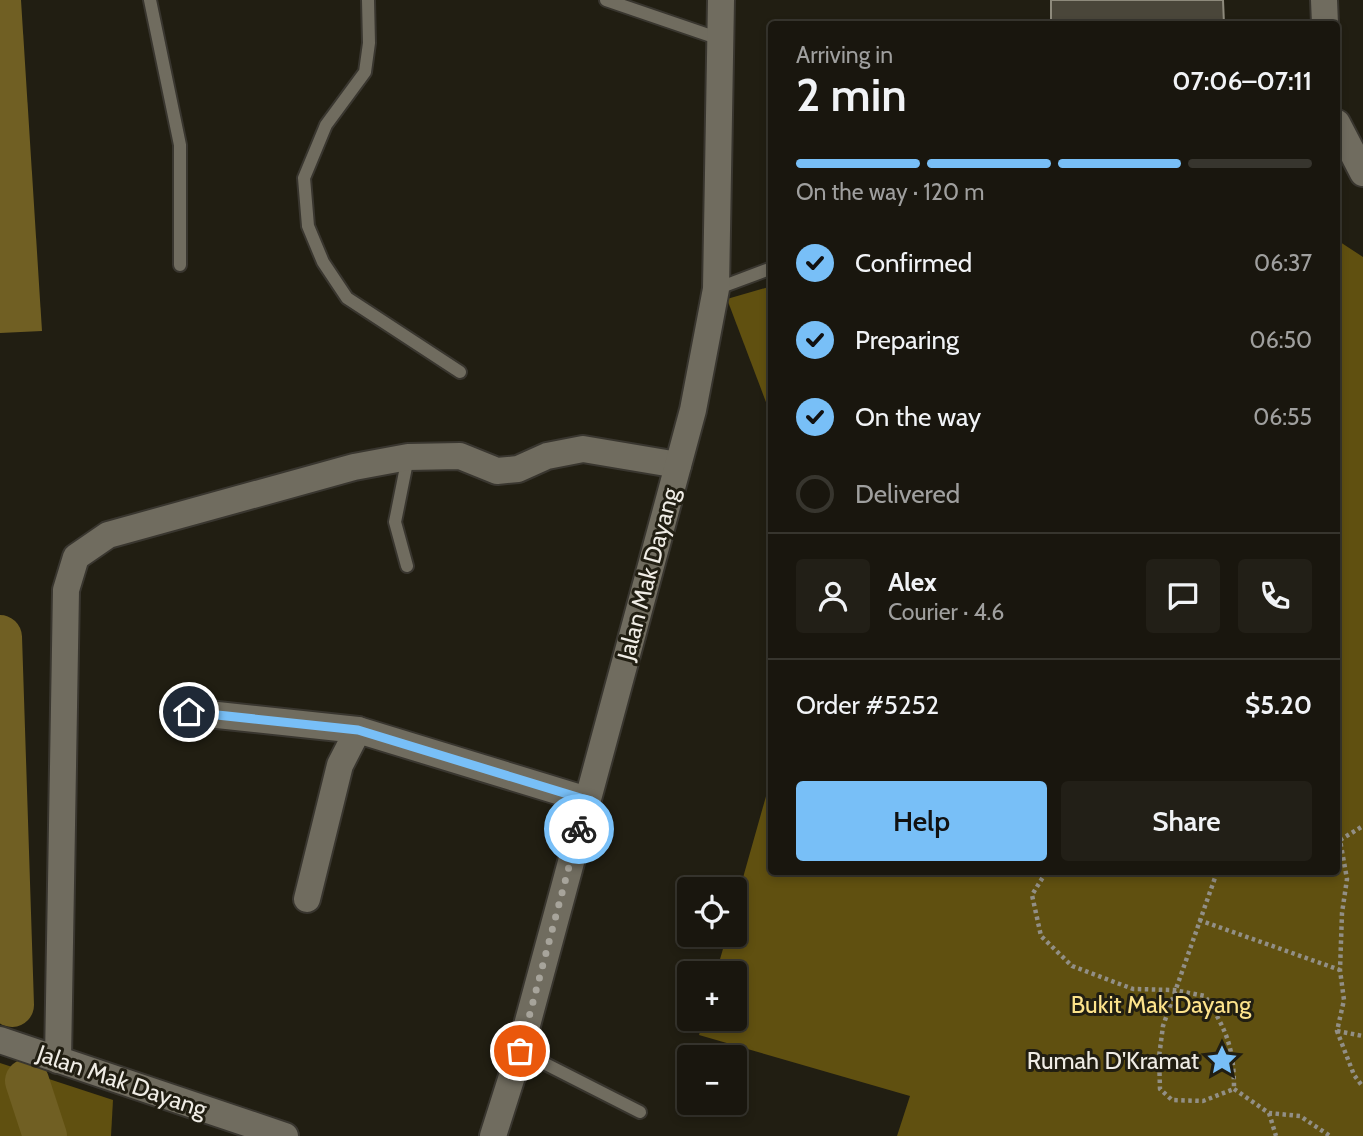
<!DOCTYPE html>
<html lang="en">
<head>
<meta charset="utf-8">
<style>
	:root { --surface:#19160e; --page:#221f17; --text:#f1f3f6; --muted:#9f9f9e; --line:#37352e; --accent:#78bff7 }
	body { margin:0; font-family:Cabin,sans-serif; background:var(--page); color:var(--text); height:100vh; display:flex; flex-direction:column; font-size:26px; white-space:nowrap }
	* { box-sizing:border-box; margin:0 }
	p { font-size:23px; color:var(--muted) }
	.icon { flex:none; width:38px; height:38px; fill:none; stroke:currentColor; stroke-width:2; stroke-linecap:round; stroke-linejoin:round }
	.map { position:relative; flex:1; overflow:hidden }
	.panel { position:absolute; left:768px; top:21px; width:572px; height:854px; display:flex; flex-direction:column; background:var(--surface); border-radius:7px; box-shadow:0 4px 10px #0003,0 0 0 2px var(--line) }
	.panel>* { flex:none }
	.tools { position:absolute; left:677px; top:877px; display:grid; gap:14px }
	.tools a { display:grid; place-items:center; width:70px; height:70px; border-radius:7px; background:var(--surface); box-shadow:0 4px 10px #0003,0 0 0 2px var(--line); font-size:35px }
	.pin { position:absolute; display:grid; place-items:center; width:60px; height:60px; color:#fff; margin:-30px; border:4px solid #fff; border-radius:50%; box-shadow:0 2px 7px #0007 }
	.courier { position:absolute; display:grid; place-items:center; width:70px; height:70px; margin:-35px; border:5px solid #78bff7; border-radius:50%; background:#fff; color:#222; box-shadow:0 2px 9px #0007 }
	.overview em { font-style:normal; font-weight:600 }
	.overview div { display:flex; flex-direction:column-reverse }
	.overview { display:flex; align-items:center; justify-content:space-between; height:119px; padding:0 28px }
	h1 { font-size:46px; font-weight:600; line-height:52px }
	.bar { display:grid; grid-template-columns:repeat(4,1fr); gap:10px 7px; align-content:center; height:84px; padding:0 28px }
	.bar i { height:9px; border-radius:5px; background:var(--line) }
	.bar .current { background:var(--accent) }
	.bar p { grid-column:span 4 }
	.line { display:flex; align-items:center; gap:18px; padding:0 28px; border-top:2px solid var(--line) }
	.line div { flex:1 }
	.round { display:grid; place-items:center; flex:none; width:74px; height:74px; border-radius:7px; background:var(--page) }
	ol { padding:0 28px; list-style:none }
	li { display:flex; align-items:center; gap:21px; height:77px }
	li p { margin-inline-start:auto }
	li .icon { padding:7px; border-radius:50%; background:var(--accent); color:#111; stroke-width:4 }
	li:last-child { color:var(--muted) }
	li i { width:38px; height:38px; border:4px solid var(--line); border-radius:50% }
	.primary-button { display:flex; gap:14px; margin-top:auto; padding:14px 28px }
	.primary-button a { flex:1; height:80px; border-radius:7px; background:var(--accent); color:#111; font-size:28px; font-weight:600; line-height:80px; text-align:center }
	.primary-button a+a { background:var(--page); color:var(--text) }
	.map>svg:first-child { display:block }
	.forest { fill:#605010 }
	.water { fill:#705f23 }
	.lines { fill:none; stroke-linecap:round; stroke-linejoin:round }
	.river { stroke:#705f23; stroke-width:44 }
	.building { fill:#4a463a; stroke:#8e8a7c; stroke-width:2 }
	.service-casing { stroke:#39362f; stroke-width:16 }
	.minor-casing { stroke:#39362f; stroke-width:30 }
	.path { stroke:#928f86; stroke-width:4.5; stroke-dasharray:3.5 3.5; stroke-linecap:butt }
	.service { stroke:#706c5f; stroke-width:12 }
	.minor { stroke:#706c5f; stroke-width:26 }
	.done { stroke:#a7a49b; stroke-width:7; stroke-dasharray:0 12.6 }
	.route { stroke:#78bff7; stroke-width:9 }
	.labels { text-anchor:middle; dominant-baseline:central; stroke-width:6; stroke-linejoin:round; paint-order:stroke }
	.street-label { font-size:24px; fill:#efece5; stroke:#211e12 }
	.park-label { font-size:24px; fill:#fde38b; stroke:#211e12 }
	.poi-label { font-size:24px; fill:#efece5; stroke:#211e12; text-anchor:end }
</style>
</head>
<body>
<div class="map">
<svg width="1363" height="1136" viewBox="0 0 1363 1136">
	<rect width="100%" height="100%" fill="#211e12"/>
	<g class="forest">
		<path d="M1337 240 1363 257V1136H897L910 1096 699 1035 704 1019 735 1018V973H716L727 935 735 934V906L772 775V872H1337Z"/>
		<path d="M772 286V418L727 299Z"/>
		<path d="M0 1063 113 1100 111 1136H0Z"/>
	</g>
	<path class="water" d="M0 0H21L42 331 0 333Z"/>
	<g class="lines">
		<g class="river">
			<path d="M0 637 12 1005"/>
			<path d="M27 1081 45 1136"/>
		</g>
	</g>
	<path class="building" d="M1051 0H1223L1224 24H1051Z"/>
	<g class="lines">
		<defs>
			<g id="service">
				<path d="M150 0 180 145V265"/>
				<path d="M368 0 369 43 365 72 326 125 304 178 308 226 323 262 347 298 460 372"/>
				<path d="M606 0 720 39"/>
				<path d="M716 289 772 268"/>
				<path d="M407 566 395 522 408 457"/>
				<path d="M520 1051 640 1112"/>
			</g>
			<g id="minor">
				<path d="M1324 0 1325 24"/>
				<path d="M1337 123 1363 173"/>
				<path d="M189 712 358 730"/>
				<path d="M307 899 340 765 358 730 587 800"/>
				<path d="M0 1040 285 1136"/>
				<path d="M58 1060 66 590 76 557 108 535 354 467 408 457 460 456 497 471 518 469 547 456 583 449 678 465"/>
				<path d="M493 1136 520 1051 693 410 716 289 721 0"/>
			</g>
		</defs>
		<use href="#service" class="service-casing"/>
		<use href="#minor" class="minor-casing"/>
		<g class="path">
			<path d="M1337 838 1340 840 1347 879 1342 913 1340 970 1344 1000 1337 1031 1354 1075 1363 1087"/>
			<path d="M1340 840 1363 826"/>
			<path d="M1046 872 1032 895 1041 936 1072 966 1133 989 1174 990 1205 996C1227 1031 1234 1048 1234 1089"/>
			<path d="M1217 872 1163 1026 1159 1057 1160 1089 1172 1100 1203 1101 1234 1089"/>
			<path d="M1199 920 1340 970"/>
			<path d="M1337 1031 1363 1036"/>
			<path d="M1234 1089 1269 1113 1300 1116 1330 1136"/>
			<path d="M1269 1113 1276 1136"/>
		</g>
		<use href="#service" class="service"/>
		<use href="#minor" class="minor"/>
	</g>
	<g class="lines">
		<path class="done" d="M520 1051 579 829"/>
		<path class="route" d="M189 712 358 730 587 800 579 829"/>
	</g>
	<defs>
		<symbol id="sight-bare" viewBox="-9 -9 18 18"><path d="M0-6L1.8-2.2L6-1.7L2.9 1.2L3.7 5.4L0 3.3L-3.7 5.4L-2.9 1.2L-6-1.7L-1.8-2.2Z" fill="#78bff7" stroke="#211e12" stroke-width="2.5" paint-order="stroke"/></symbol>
	</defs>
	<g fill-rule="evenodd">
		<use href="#sight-bare" x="1200" y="1038" width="44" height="44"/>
	</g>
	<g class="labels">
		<g class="street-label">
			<text transform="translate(648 574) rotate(-75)">Jalan Mak Dayang</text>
			<text transform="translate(122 1081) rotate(19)">Jalan Mak Dayang</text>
		</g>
		<g class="park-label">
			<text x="1161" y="1004">Bukit Mak Dayang</text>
		</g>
		<g class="poi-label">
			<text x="1199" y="1060">Rumah D'Kramat</text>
		</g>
	</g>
</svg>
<div class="tools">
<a><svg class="icon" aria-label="locate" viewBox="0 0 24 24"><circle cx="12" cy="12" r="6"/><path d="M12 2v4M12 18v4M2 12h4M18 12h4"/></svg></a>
<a>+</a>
<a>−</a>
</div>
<div class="pin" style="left:520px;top:1051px;background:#ea580c"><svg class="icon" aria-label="bag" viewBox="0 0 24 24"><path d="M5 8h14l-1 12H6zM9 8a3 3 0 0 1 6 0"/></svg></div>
<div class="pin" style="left:189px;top:712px;background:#1f2937"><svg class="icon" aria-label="home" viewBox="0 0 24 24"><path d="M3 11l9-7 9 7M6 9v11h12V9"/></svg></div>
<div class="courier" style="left:579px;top:829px"><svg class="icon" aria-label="bike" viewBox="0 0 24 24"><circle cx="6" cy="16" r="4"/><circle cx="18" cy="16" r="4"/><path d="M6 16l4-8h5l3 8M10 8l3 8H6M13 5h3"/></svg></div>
<section class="panel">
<div class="overview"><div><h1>2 min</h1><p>Arriving in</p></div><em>07:06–07:11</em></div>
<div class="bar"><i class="current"></i><i class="current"></i><i class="current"></i><i></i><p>On the way · 120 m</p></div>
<ol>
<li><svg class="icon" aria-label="check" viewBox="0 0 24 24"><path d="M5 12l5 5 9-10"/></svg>Confirmed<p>06:37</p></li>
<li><svg class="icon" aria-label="check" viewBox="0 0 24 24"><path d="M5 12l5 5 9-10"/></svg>Preparing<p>06:50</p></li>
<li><svg class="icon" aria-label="check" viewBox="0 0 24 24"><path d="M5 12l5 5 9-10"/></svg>On the way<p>06:55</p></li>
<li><i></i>Delivered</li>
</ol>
<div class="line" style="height:126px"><a class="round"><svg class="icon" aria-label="person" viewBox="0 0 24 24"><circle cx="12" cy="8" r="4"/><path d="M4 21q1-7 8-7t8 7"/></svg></a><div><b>Alex</b><p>Courier · 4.6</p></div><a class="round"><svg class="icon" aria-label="chat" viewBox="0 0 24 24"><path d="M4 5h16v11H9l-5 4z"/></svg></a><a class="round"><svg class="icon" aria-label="phone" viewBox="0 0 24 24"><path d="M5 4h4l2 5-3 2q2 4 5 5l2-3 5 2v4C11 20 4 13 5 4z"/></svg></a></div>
<div class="line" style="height:91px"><div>Order #5252</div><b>$5.20</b></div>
<div class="primary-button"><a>Help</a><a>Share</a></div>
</section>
</div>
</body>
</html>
